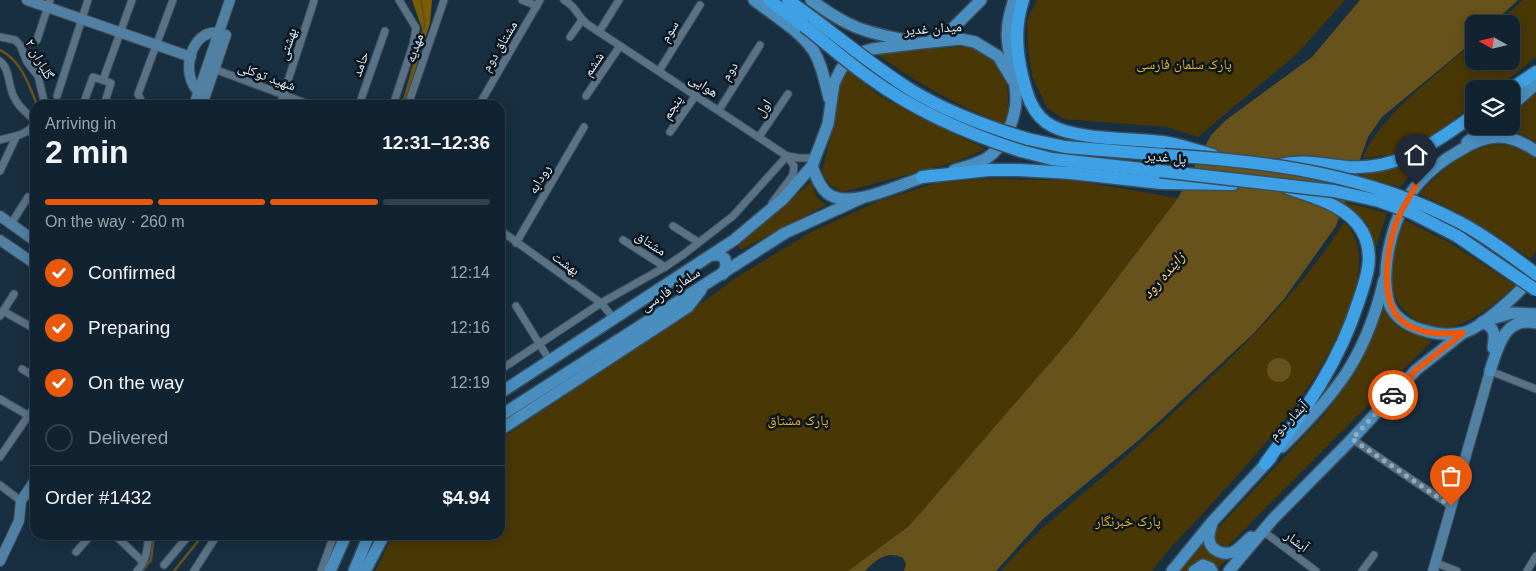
<!DOCTYPE html>
<html lang="en">
<head>
<meta charset="utf-8">
<style>
	:root { --surface:#112330; --page:#1e2f3c; --text:#f1f3f6; --muted:#9ca4ab; --line:#30404c; --accent:#ea580c }
	body { margin:0; font-family:Helvetica,"Noto Naskh Arabic",sans-serif; background:var(--page); color:var(--text); height:100vh; display:flex; flex-direction:column; font-size:19px; white-space:nowrap }
	* { box-sizing:border-box; margin:0 }
	p { font-size:16px; color:var(--muted) }
	.icon { flex:none; width:28px; height:28px; fill:none; stroke:currentColor; stroke-width:2; stroke-linecap:round; stroke-linejoin:round }
	.map { position:relative; flex:1; overflow:hidden }
	.side { position:absolute; left:30px; top:100px; width:475px; height:440px; display:flex; flex-direction:column; background:var(--surface); border-radius:15px; box-shadow:0 2px 12px #0003,0 0 0 1px var(--line) }
	.side>* { flex:none }
	.needle { width:32px; rotate:278deg }
	.buttons { position:absolute; left:1465px; top:15px; display:grid; gap:10px }
	.buttons a { display:grid; place-items:center; width:55px; height:55px; border-radius:10px; background:var(--surface); box-shadow:0 2px 12px #0003,0 0 0 1px var(--line); font-size:25px }
	.pin { position:absolute; display:grid; place-items:center; width:42px; height:42px; color:#fff; margin:-51px -21px; border-radius:50% 50% 50% 0; rotate:-45deg; box-shadow:0 0 5px #0007 }
	.pin .icon { rotate:45deg }
	.courier { position:absolute; display:grid; place-items:center; width:50px; height:50px; margin:-25px; border:4px solid #ea580c; border-radius:50%; background:#fff; color:#222; box-shadow:0 1px 6px #0007 }
	.head em { font-style:normal; font-weight:700 }
	.head div { display:flex; flex-direction:column-reverse }
	.head { display:flex; align-items:center; justify-content:space-between; height:85px; padding:0 15px }
	h1 { font-size:32px; font-weight:700; line-height:38px }
	.bar { display:grid; grid-template-columns:repeat(4,1fr); gap:8px 5px; align-content:center; height:60px; padding:0 15px }
	.bar i { height:6px; border-radius:4px; background:var(--line) }
	.bar .current { background:var(--accent) }
	.bar p { grid-column:span 4 }
	.line { display:flex; align-items:center; gap:12px; padding:0 15px; border-top:1px solid var(--line) }
	.line div { flex:1 }
	ol { padding:0 15px; list-style:none }
	li { display:flex; align-items:center; gap:15px; height:55px }
	li p { margin-inline-start:auto }
	li .icon { padding:5px; border-radius:50%; background:var(--accent); color:#fff; stroke-width:4 }
	li:last-child { color:var(--muted) }
	li i { width:28px; height:28px; border:2px solid var(--line); border-radius:50% }
	.map>svg:first-child { display:block }
	.green { fill:#493706 }
	.forest { fill:#7c5d00 }
	.water { fill:#68521b }
	.lines { fill:none; stroke-linecap:round; stroke-linejoin:round }
	.stream { stroke:#68521b; stroke-width:2.5 }
	.street-casing { stroke:#3a4d5c; stroke-width:9 }
	.secondary-casing { stroke:#3a4d5c; stroke-width:12 }
	.primary-casing { stroke:#3a4d5c; stroke-width:14 }
	.highway-casing { stroke:#3a4d5c; stroke-width:15 }
	.street { stroke:#597286; stroke-width:7 }
	.secondary { stroke:#5180a2; stroke-width:10 }
	.primary { stroke:#498ebf; stroke-width:11 }
	.highway { stroke:#3fa1e5; stroke-width:12 }
	.highway-bridge-casing { stroke:#3a4d5c; stroke-width:15; stroke-linecap:butt }
	.highway-bridge { stroke:#3fa1e5; stroke-width:12 }
	.done { stroke:#98a9b7; stroke-width:5; stroke-dasharray:0 9 }
	.route { stroke:#ea580c; stroke-width:6 }
	.labels { text-anchor:middle; dominant-baseline:central; stroke-width:5; stroke-linejoin:round; paint-order:stroke }
	.street-label { font-size:14px; fill:#ddebf7; stroke:#0c161e }
	.park-label { font-size:14px; fill:#eab51e; stroke:#0c161e }
	.water-label { font-size:15px; font-style:italic; fill:#fdd371; stroke:#0c161e }
</style>
</head>
<body>
<div class="map">
<svg width="1536" height="571" viewBox="0 0 1536 571">
	<rect width="100%" height="100%" fill="#172f40"/>
	<g class="green">
		<path d="M1037 0H1345L1298 53 1198 137 1166 127 1064 119 1047 108 1032 76 1028 47 1027 20Z"/>
		<path d="M1523 0H1536V57L1496 89H1474V105L1436 133 1390 155 1363 158C1377 118 1441 71 1474 42V61H1511V24H1495Z"/>
		<path d="M973 46C980 50 988 54 994 59 1011 74 1010 104 1005 124 956 106 916 82 874 52Z"/>
		<path d="M847 69 880 96 913 114 986 149 955 162 843 192 830 185 822 172 834 122 840 83Z"/>
		<path d="M1536 93V142L1517 132 1497 130 1500 126H1511V116Z"/>
		<path d="M1493 144C1510 145 1523 147 1536 159V251L1531 259C1495 234 1459 211 1419 194 1443 169 1459 154 1493 144Z"/>
		<path d="M1423 159 1400 187 1357 176 1402 166Z"/>
		<path d="M979 179 1073 180 1178 198 1074 335 909 526 848 571H375L393 535H500V439L673 324 737 277 813 231 879 201 936 183Z"/>
		<path d="M811 182 817 197 826 205 741 250 738 246Z"/>
		<path d="M1340 201 1387 213 1375 250C1369 225 1362 216 1340 201Z"/>
		<path d="M1405 220 1452 244 1515 285C1496 303 1471 325 1444 328 1432 329 1418 323 1409 315 1380 290 1391 251 1405 220Z"/>
		<path d="M1344 222C1363 240 1361 266 1355 289 1332 374 1263 448 1205 511 1187 531 1168 549 1152 571H1001C1033 532 1075 501 1113 468 1139 445 1165 420 1191 396 1248 342 1302 289 1344 222Z"/>
		<path d="M1384 308 1409 332 1432 341 1228 546 1220 547 1214 541 1217 529 1322 417 1341 393 1360 362 1381 310Z"/>
		<path d="M1204 538 1230 557 1216 570C1213 562 1209 560 1201 561L1191 571H1177Z"/>
	</g>
	<path class="forest" d="M412 0H432L430 23 404 105H401L424 34Z"/>
	<g class="water">
		<path d="M1360 0H1518L1492 24H1474V41L1382 117 1368 137 1336 226 1284 299 1254 333 1139 440 1043 519 996 571H904L906 564 903 558C887 550 876 560 865 571H848L909 526 1074 335 1178 198 1211 135 1226 120 1312 57Z"/>
		<circle cx="1279" cy="370" r="12"/>
	</g>
	<g class="lines">
		<g class="stream">
			<path d="M0 50C21 60 29 85 37 105"/>
			<path d="M403 105 425 23 421 0"/>
			<path d="M142 571 151 560 154 535"/>
			<path d="M174 571 203 535"/>
		</g>
		<defs>
			<g id="street">
				<path d="M522 0 537 6"/>
				<path d="M564 0C576 6 577 16 587 24L787 156 799 158H816"/>
				<path d="M599 32 619 0"/>
				<path d="M0 37 15 40 20 45 27 62 38 76 45 105"/>
				<path d="M570 37 582 20"/>
				<path d="M37 40 50 0"/>
				<path d="M0 61C10 69 8 86 14 97 18 107 27 113 35 121"/>
				<path d="M214 69 311 105"/>
				<path d="M659 71 700 5"/>
				<path d="M103 80 132 0"/>
				<path d="M57 96 88 0"/>
				<path d="M586 96 620 46"/>
				<path d="M83 105 93 77 111 83 104 105"/>
				<path d="M139 105 141 100 138 94 173 0"/>
				<path d="M280 105 314 1"/>
				<path d="M359 105 385 31"/>
				<path d="M393 105 413 45 416 28 399 0"/>
				<path d="M408 105 444 0"/>
				<path d="M479 105 540 0"/>
				<path d="M719 110 760 45"/>
				<path d="M29 131 34 135 35 145"/>
				<path d="M670 132 696 95"/>
				<path d="M759 137 788 94"/>
				<path d="M0 140C15 135 25 137 35 123"/>
				<path d="M0 171 16 137"/>
				<path d="M772 203 793 175 794 166 787 156"/>
				<path d="M11 224 28 197"/>
				<path d="M673 226 698 242"/>
				<path d="M500 230 601 303 615 320"/>
				<path d="M623 240 665 267"/>
				<path d="M516 243 584 127"/>
				<path d="M516 306 550 361"/>
				<path d="M3 311 35 329"/>
				<path d="M0 316 14 294"/>
				<path d="M22 369 35 377"/>
				<path d="M500 370 601 303 665 267 684 254 733 216 787 156"/>
				<path d="M1490 371 1536 389"/>
				<path d="M0 399 29 416"/>
				<path d="M1352 439 1451 506"/>
				<path d="M0 457 35 406"/>
				<path d="M0 485 21 501"/>
				<path d="M1263 531 1316 571"/>
				<path d="M115 535 143 562"/>
				<path d="M76 552 91 535"/>
				<path d="M1436 563 1457 571"/>
				<path d="M164 565 189 535"/>
				<path d="M137 571C147 561 147 548 149 535"/>
				<path d="M194 571 217 535"/>
				<path d="M321 571 334 535"/>
				<path d="M1362 571 1374 555"/>
				<path d="M1527 571 1536 556"/>
			</g>
			<g id="secondary">
				<path d="M27 0 191 57"/>
				<path d="M199 92C179 75 191 28 219 33"/>
				<path d="M194 105 230 0"/>
				<path d="M202 105 226 35"/>
				<path d="M0 216 35 241"/>
				<path d="M0 240 35 264"/>
				<path d="M0 561 19 521 21 501 35 480"/>
				<path d="M1433 571 1490 371"/>
			</g>
			<g id="primary">
				<path d="M754 0C773 15 799 30 813 50 822 64 825 83 829 98"/>
				<path d="M811 0C849 28 864 32 909 41"/>
				<path d="M932 40 952 29 981 0"/>
				<path d="M1511 106 1536 84"/>
				<path d="M1467 142 1488 126"/>
				<path d="M812 166C816 176 819 186 827 193 850 212 905 181 931 175"/>
				<path d="M954 170C965 167 977 164 987 158 1004 147 1016 118 1016 98 1015 58 998 44 1014 0"/>
				<path d="M712 255H720L725 259 726 266 723 274"/>
				<path d="M1532 277C1520 292 1479 331 1461 333 1444 336 1431 333 1416 328 1405 324 1393 315 1389 303 1379 268 1394 211 1418 184 1430 170 1443 160 1459 151 1488 133 1508 132 1536 151"/>
				<path d="M1488 320 1512 313 1536 314"/>
				<path d="M1482 322C1496 328 1495 334 1493 348"/>
				<path d="M1490 371C1498 347 1504 316 1536 323"/>
				<path d="M500 393 734 240 783 199 812 166 828 124 834 83 841 69 855 54 872 49 921 43 960 39 975 42 998 56 1013 81"/>
				<path d="M500 416 785 233 862 198"/>
				<path d="M500 430 688 307 701 290"/>
				<path d="M1282 447C1337 393 1366 357 1384 280"/>
				<path d="M1212 523C1211 528 1208 534 1209 539 1210 550 1223 556 1233 552 1239 549 1245 542 1251 537"/>
				<path d="M330 571 346 535"/>
				<path d="M354 571 369 535"/>
				<path d="M365 571 384 535"/>
				<path d="M1172 571 1212 522 1271 458"/>
				<path d="M1194 571 1203 565 1210 568 1212 571"/>
				<path d="M1229 571 1273 519 1352 439 1416 370 1463 333"/>
			</g>
			<g id="highway">
				<path d="M769 0 804 26"/>
				<path d="M788 0 814 19"/>
				<path d="M1023 0C1015 25 1016 46 1021 71 1026 92 1031 115 1052 126 1079 140 1130 138 1162 142 1179 144 1197 151 1213 155"/>
				<path d="M1511 89 1536 72"/>
				<path d="M1028 139 1065 147 1164 155"/>
				<path d="M1021 151 1052 159 1160 171"/>
				<path d="M1279 165C1303 159 1324 165 1348 167 1401 170 1433 143 1474 115"/>
				<path d="M922 177 989 170H1019L1071 173 1161 183 1233 184"/>
				<path d="M1265 464C1305 410 1339 364 1359 300 1367 277 1375 254 1362 231 1347 205 1313 197 1288 188"/>
			</g>
		</defs>
		<use href="#street" class="street-casing"/>
		<use href="#secondary" class="secondary-casing"/>
		<use href="#primary" class="primary-casing"/>
		<use href="#highway" class="highway-casing"/>
		<use href="#street" class="street"/>
		<use href="#secondary" class="secondary"/>
		<use href="#primary" class="primary"/>
		<use href="#highway" class="highway"/>
		<defs>
			<g id="highway-bridge">
				<path d="M814 19C846 43 877 69 911 90 947 112 988 127 1028 139"/>
				<path d="M804 26C826 43 847 62 870 78 915 111 968 134 1021 151"/>
				<path d="M1164 155C1267 161 1368 174 1461 223 1487 237 1512 256 1536 274"/>
				<path d="M1160 171 1334 191 1379 201 1410 212 1457 236 1536 290"/>
			</g>
		</defs>
		<use href="#highway-bridge" class="highway-bridge-casing"/>
		<use href="#highway-bridge" class="highway-bridge"/>
	</g>
	<g class="lines">
		<path class="done" d="M1393 395 1352 439 1451 506"/>
		<path class="route" d="M1393 395 1416 370 1463 333C1443 334 1424 335 1406 324 1376 306 1387 242 1399 216 1404 205 1411 195 1416 185"/>
	</g>
	<g class="labels">
		<g class="street-label">
			<text transform="translate(933 28) rotate(-4)">میدان غدیر</text>
			<text transform="translate(669 31) rotate(-58)">سوم</text>
			<text transform="translate(287 44) rotate(-72)">بهشتی</text>
			<text transform="translate(499 46) rotate(-59)">مشتاق دوم</text>
			<text transform="translate(414 48) rotate(-71)">مهدیه</text>
			<text transform="translate(40 59) rotate(61)">گلباران ۲</text>
			<text transform="translate(360 64) rotate(-71)">حامد</text>
			<text transform="translate(593 64) rotate(-56)">ششم</text>
			<text transform="translate(729 71) rotate(-57)">دوم</text>
			<text transform="translate(267 76) rotate(20)">شهید توکلی</text>
			<text transform="translate(704 85) rotate(33)">هوایی</text>
			<text transform="translate(672 107) rotate(-56)">پنجم</text>
			<text transform="translate(763 108) rotate(-56)">اول</text>
			<text transform="translate(1166 157) rotate(6)">پل غدیر</text>
			<text transform="translate(539 179) rotate(-60)">رودابه</text>
			<text transform="translate(651 243) rotate(33)">مشتاق</text>
			<text transform="translate(566 263) rotate(35)">بهشت</text>
			<text transform="translate(670 289) rotate(-33)">سلمان فارسی</text>
			<text transform="translate(1288 420) rotate(-45)">آبشار دوم</text>
			<text transform="translate(1297 541) rotate(37)">آبشار</text>
		</g>
		<g class="park-label">
			<text x="1184" y="64">پارک سلمان فارسی</text>
			<text x="798" y="420">پارک مشتاق</text>
			<text x="1128" y="521">پارک خبرنگار</text>
		</g>
		<g class="water-label">
			<text transform="translate(1163 275) rotate(-49)">زاینده رود</text>
		</g>
	</g>
</svg>
<div class="buttons">
<a><svg class="needle" viewBox="-14 -14 28 28"><path d="M0-13l5 13h-10z" fill="#e53935"/><path d="M0 13l5-13h-10z" fill="#9ca4ab"/></svg></a>
<a><svg class="icon" aria-label="layers" viewBox="0 0 24 24"><path d="M12 4l9 5-9 5-9-5zM3 14l9 5 9-5"/></svg></a>
</div>
<div class="pin" style="left:1451px;top:506px;background:#ea580c"><svg class="icon" aria-label="bag" viewBox="0 0 24 24"><path d="M5 8h14l-1 12H6zM9 8a3 3 0 0 1 6 0"/></svg></div>
<div class="pin" style="left:1416px;top:185px;background:#1f2937"><svg class="icon" aria-label="home" viewBox="0 0 24 24"><path d="M3 11l9-7 9 7M6 9v11h12V9"/></svg></div>
<div class="courier" style="left:1393px;top:395px"><svg class="icon" aria-label="car" viewBox="0 0 24 24"><path d="M5 17H2v-5l4-1 3-4h7l3 4 3 1v5h-3M9 17h6M6 11h13"/><circle cx="7" cy="17" r="2"/><circle cx="17" cy="17" r="2"/></svg></div>
<section class="side">
<div class="head"><div><h1>2 min</h1><p>Arriving in</p></div><em>12:31–12:36</em></div>
<div class="bar"><i class="current"></i><i class="current"></i><i class="current"></i><i></i><p>On the way · 260 m</p></div>
<ol>
<li><svg class="icon" aria-label="check" viewBox="0 0 24 24"><path d="M5 12l5 5 9-10"/></svg>Confirmed<p>12:14</p></li>
<li><svg class="icon" aria-label="check" viewBox="0 0 24 24"><path d="M5 12l5 5 9-10"/></svg>Preparing<p>12:16</p></li>
<li><svg class="icon" aria-label="check" viewBox="0 0 24 24"><path d="M5 12l5 5 9-10"/></svg>On the way<p>12:19</p></li>
<li><i></i>Delivered</li>
</ol>
<div class="line" style="height:65px"><div>Order #1432</div><b>$4.94</b></div>
</section>
</div>
</body>
</html>
